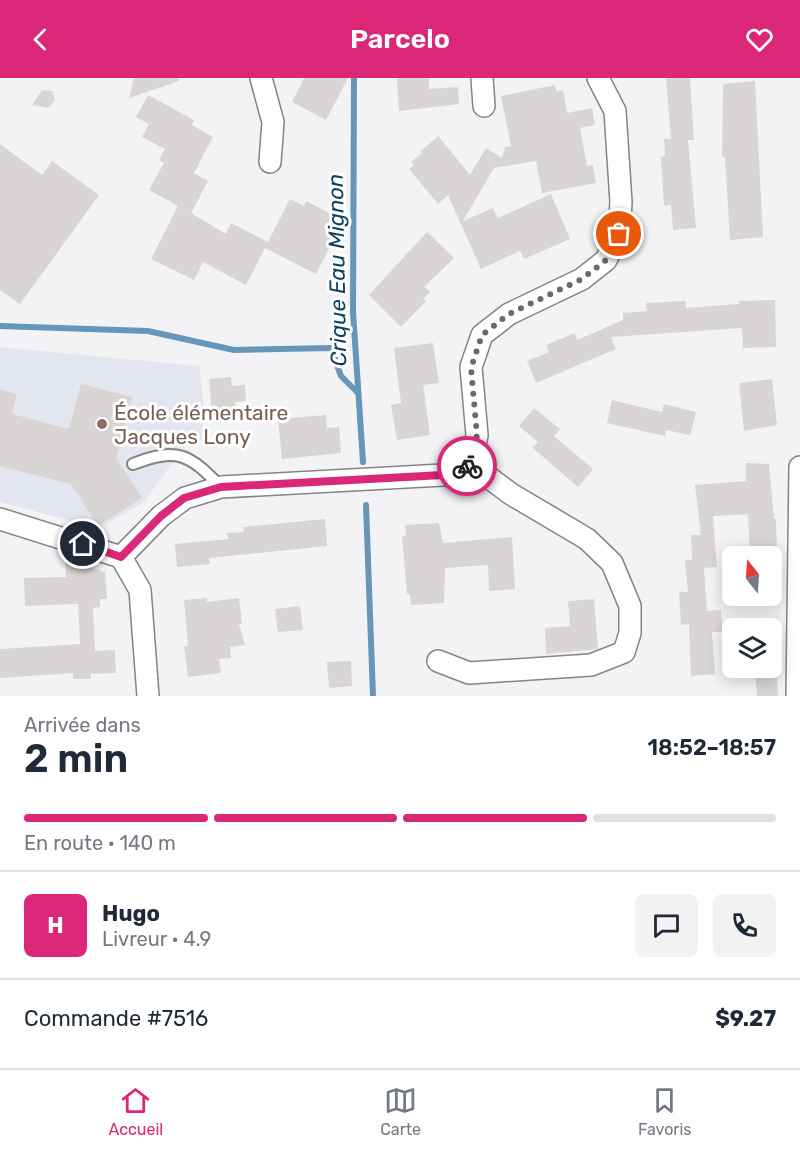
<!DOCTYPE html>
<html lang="fr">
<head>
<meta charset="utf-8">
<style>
	:root { --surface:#fff; --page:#f2f2f3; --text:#1f2937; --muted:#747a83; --line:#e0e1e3; --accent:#db2777 }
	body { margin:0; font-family:Rubik,sans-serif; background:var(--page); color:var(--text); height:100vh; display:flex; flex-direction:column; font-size:22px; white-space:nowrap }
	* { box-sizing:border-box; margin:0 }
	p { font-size:20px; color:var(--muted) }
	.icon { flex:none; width:33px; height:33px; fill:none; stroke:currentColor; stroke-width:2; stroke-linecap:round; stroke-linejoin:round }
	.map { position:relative; height:618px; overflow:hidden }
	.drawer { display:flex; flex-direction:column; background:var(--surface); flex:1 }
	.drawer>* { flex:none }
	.needle { width:39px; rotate:343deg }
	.tools { position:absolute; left:722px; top:468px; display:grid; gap:12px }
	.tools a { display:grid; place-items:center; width:60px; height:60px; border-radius:9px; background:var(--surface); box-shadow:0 3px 15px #0003; font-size:30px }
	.pin { position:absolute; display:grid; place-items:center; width:51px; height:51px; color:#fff; margin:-26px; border:3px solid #fff; border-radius:50%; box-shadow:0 2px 6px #0007 }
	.courier { position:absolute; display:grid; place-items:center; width:60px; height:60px; margin:-30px; border:4px solid #db2777; border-radius:50%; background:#fff; color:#222; box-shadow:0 2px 8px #0007 }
	.headline em { font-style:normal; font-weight:600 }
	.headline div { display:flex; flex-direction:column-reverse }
	.headline { display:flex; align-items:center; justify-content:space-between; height:102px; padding:0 24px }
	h1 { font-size:39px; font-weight:600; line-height:45px }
	.bar { display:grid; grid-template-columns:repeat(4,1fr); gap:9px 6px; align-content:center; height:72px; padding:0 24px }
	.bar i { height:8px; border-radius:4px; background:var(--line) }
	.bar .active { background:var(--accent) }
	.bar p { grid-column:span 4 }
	.line { display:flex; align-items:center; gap:15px; padding:0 24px; border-top:2px solid var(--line) }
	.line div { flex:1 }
	.round { display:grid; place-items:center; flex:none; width:63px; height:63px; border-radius:9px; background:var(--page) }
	header { display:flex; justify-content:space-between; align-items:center; height:78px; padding:0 24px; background:var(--accent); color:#fff; font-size:27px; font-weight:600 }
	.menu { display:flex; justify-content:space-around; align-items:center; height:84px; border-top:2px solid var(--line); background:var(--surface); font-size:16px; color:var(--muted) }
	.menu a { display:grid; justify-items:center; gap:3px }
	.menu .active { color:var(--accent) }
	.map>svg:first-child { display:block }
	.built { fill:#e3e6ef }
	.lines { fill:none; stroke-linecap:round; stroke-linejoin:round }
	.stream { stroke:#6796b8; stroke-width:6 }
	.building { fill:#d8d5d4 }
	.service-casing { stroke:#838486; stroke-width:14 }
	.minor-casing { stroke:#838486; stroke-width:24 }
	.service { stroke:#fff; stroke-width:10 }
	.minor { stroke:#fff; stroke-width:21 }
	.done { stroke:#6a6a6c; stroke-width:6; stroke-dasharray:0 10.8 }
	.route { stroke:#db2777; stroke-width:8 }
	.education-dot { fill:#8d6e63; stroke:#fff; stroke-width:2 }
	.labels { text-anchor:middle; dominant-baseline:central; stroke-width:6; stroke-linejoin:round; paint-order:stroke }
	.education-label { font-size:21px; fill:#785e54; stroke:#fff; text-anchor:start }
	.water-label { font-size:22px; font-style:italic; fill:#093f5f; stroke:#fff }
</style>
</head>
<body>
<header><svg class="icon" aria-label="back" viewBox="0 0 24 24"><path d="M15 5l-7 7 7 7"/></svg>Parcelo<svg class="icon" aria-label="heart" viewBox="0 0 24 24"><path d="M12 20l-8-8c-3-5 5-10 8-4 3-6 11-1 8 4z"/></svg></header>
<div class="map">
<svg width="800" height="618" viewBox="0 0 800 618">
	<rect width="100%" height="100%" fill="#f3f3f6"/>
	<path class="built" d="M0 269 199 288 204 331 202 361 186 366 144 424 99 450 0 424Z"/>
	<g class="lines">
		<g class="stream">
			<path d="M354 0 353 234 363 384"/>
			<path d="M0 248 148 253 234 272 331 270 341 298 358 315"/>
			<path d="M366 427 373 618"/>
		</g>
	</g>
	<g class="building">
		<path d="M134 0H179V3L129 20Z"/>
		<path d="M304 0H348L326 42 292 24Z"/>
		<path d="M397 0H429V11L458 9 459 26 399 33Z"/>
		<path d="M666 0H690L694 62H688L696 150 673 152 671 127 664 128 661 79 665 78 664 61H671Z"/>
		<path d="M755 3 763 159 730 162 725 79H722L723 6Z"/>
		<path d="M555 7 556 13 563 12 567 35 592 30 595 47 580 50 587 88 593 87 596 105 542 115 536 83 494 90 463 143 493 130 498 140 551 116 570 161 524 181 520 173 481 191 448 117 438 126 409 91 414 87 411 84 422 75 421 73 438 58 470 97 486 70 502 80 505 69 511 68 501 18Z"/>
		<path d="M42 12 52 13 55 22 48 30 32 27Z"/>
		<path d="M148 17 194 42 192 47 213 59 194 95 208 103 191 135 226 156 231 145 268 164 290 121 304 128 306 123 333 137 327 147 338 153 316 196 265 170 246 207 203 184 194 202 151 181 178 128 149 112 164 85 159 82 165 71 142 59 149 46 136 39Z"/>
		<path d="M0 66 42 97 52 83 99 117 20 226 0 212Z"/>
		<path d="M427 154 454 180 424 209 430 214 423 221 426 223 401 249 369 217Z"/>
		<path d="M775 222 776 269 743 270 742 250 611 259 616 271 536 305 527 283 549 274 546 267 575 255 577 262 623 242V235L647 233 646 225 686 223V230L739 226V223Z"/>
		<path d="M433 265 439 305 423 307 430 357 397 362 391 327 401 325 394 270Z"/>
		<path d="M231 299 232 308 245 307 246 323 235 324 236 333 212 335 209 301Z"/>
		<path d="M772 301 777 347 744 353 739 305Z"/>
		<path d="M81 306 132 319 116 380 142 420 98 448 71 406 0 388V312L17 316 12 336 69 351Z"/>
		<path d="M612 322 662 334 664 326 696 334 690 357 666 352 665 358 607 345Z"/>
		<path d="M534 330 560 351 554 358 593 391 578 409 533 370 538 364 519 348Z"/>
		<path d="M326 337 327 350 339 349 341 375 282 381 278 341Z"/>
		<path d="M746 385 769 386 774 441H776L777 478H750L748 436 713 438 717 489 704 490 707 533 721 532 723 554H712L715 596 691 598 689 546 681 547 679 514H688L685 482H692L691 457H701L695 407 746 403Z"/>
		<path d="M325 441 327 468 209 480 210 486 177 489 175 466 228 461 227 455 244 454 243 449Z"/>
		<path d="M439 445 443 465 512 459 515 511 489 513 488 487 445 490 444 525 411 527 410 516H407L402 458H406L405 447Z"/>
		<path d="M65 481 105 494 107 521H100V529L93 530 95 573 115 572 116 595 91 596V601H73V595L0 600V571L80 566 78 526 25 528 24 500 66 499Z"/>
		<path d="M207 520V524L239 520 242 546H239L245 567 230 569 231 580 219 581 221 595 188 599 184 568H188L184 522Z"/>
		<path d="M594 521 598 571 546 576 545 550 570 548 568 523Z"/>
		<path d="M300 528 303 552 278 554 275 531Z"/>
		<path d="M351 583 352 608 329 610 327 584Z"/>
		<path d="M755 590H777L778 618H757Z"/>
	</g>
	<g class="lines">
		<defs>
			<path id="service" d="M133 386C178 369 189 376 221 409"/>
			<g id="minor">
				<path d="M261 0 273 44 270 84"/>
				<path d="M482 0 484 28"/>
				<path d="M0 441 121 479 140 512 148 618"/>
				<path d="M121 479 161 438 185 420 221 409 443 397 471 386 477 357 471 289 482 257 509 236 582 201 606 182 619 156 621 124 615 33 598 0"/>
				<path d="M438 583 469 595 591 587 624 574 630 555V528L612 485 587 461 511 416 471 386"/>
				<path d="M797 618 800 389"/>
			</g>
		</defs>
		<use href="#service" class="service-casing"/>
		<use href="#minor" class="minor-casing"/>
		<use href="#service" class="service"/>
		<use href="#minor" class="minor"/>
	</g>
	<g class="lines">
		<path class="done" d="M467 388 471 386 477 357 471 290 482 257 509 236 582 201 606 182 619 156"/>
		<path class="route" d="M83 466 121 479 161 438 184 420 221 409 443 397 467 388"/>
	</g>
	<circle class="education-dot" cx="102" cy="346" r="6"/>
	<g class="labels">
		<g class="education-label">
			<text x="114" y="334">École élémentaire<tspan x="114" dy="24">Jacques Lony</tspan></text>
		</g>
		<g class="water-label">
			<text transform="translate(337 192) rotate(-91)">Crique Eau Mignon</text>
		</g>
	</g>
</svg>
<div class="tools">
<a><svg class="needle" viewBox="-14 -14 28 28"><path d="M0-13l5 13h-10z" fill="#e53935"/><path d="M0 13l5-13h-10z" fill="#747a83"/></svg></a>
<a><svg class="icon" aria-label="layers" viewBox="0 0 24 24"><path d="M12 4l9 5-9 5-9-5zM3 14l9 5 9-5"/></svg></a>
</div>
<div class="pin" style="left:619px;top:156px;background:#ea580c"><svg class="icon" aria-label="bag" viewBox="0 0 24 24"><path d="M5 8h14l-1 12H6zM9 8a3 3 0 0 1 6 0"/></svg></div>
<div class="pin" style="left:83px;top:466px;background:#1f2937"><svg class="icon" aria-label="home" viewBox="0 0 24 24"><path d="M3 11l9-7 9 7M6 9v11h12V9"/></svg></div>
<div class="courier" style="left:467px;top:388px"><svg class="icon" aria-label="bike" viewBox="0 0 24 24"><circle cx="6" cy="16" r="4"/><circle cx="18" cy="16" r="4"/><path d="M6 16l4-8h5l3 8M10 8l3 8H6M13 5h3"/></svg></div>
</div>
<section class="drawer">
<div class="headline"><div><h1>2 min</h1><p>Arrivée dans</p></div><em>18:52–18:57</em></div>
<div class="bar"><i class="active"></i><i class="active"></i><i class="active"></i><i></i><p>En route · 140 m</p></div>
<div class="line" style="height:108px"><b class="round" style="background:var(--accent);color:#fff">H</b><div><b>Hugo</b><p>Livreur · 4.9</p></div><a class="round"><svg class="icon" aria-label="chat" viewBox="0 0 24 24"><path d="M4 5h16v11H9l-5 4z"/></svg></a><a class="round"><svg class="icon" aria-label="phone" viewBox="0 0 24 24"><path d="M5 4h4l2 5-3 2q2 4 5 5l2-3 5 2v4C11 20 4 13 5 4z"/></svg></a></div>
<div class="line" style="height:78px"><div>Commande #7516</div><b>$9.27</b></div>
</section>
<nav class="menu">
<a class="active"><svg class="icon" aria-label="home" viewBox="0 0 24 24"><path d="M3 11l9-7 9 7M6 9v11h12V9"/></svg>Accueil</a>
<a><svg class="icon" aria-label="map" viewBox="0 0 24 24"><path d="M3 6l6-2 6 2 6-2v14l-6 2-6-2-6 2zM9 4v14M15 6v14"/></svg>Carte</a>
<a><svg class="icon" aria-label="saved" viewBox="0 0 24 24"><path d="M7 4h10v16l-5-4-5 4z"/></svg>Favoris</a>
</nav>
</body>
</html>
